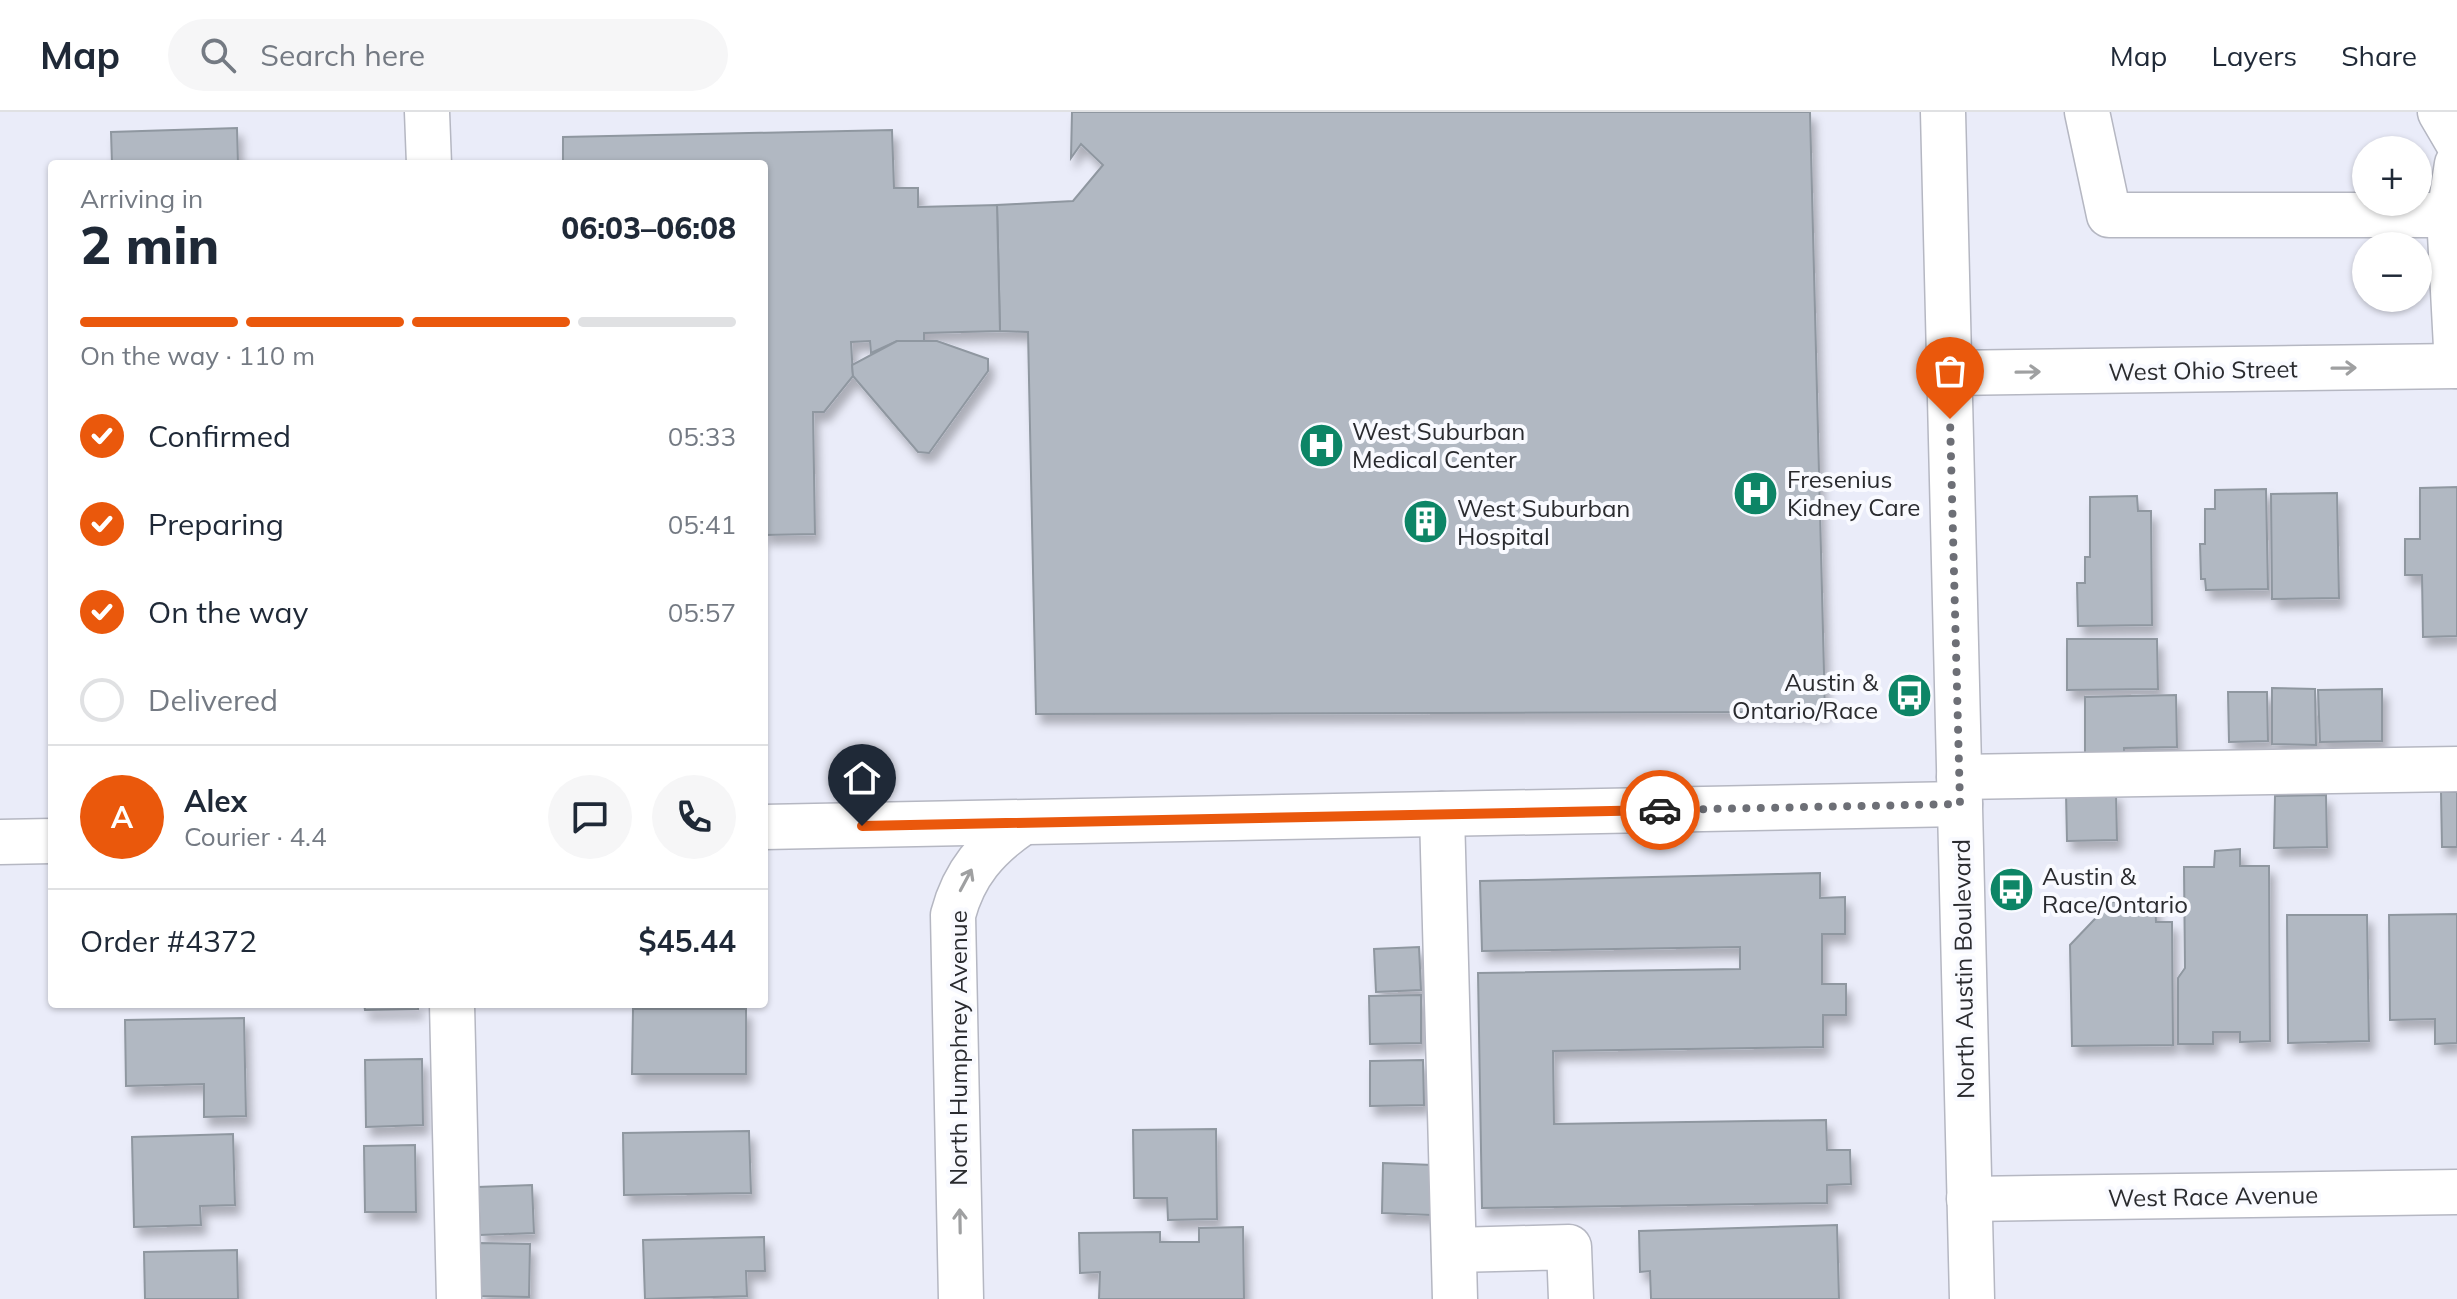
<!DOCTYPE html>
<html lang="en">
<head>
<meta charset="utf-8">
<style>
	:root { --surface:#fff; --page:#f6f6f7; --text:#1f2937; --muted:#747a83; --line:#e0e1e3; --accent:#ea580c }
	body { margin:0; font-family:Mulish,sans-serif; background:var(--page); color:var(--text); height:100vh; display:flex; flex-direction:column; font-size:30px; white-space:nowrap }
	* { box-sizing:border-box; margin:0 }
	p { font-size:26px; color:var(--muted) }
	.icon { flex:none; width:44px; height:44px; fill:none; stroke:currentColor; stroke-width:2; stroke-linecap:round; stroke-linejoin:round }
	.map { position:relative; flex:1; overflow:hidden }
	.drawer { position:absolute; left:48px; top:48px; width:720px; height:848px; display:flex; flex-direction:column; background:var(--surface); border-radius:8px; box-shadow:0 2px 6px #0004 }
	.drawer>* { flex:none }
	.buttons { position:absolute; left:2352px; top:24px; display:grid; gap:16px }
	.buttons a { display:grid; place-items:center; width:80px; height:80px; border-radius:50%; background:var(--surface); box-shadow:0 2px 6px #0004; font-size:40px }
	.pin { position:absolute; display:grid; place-items:center; width:68px; height:68px; color:#fff; margin:-82px -34px; border-radius:50% 50% 50% 0; rotate:-45deg; box-shadow:0 0 8px #0007 }
	.pin .icon { rotate:45deg }
	.courier { position:absolute; display:grid; place-items:center; width:80px; height:80px; margin:-40px; border:6px solid #ea580c; border-radius:50%; background:#fff; color:#222; box-shadow:0 2px 10px #0007 }
	.summary em { font-style:normal; font-weight:800 }
	.summary div { display:flex; flex-direction:column-reverse }
	.summary { display:flex; align-items:center; justify-content:space-between; height:136px; padding:0 32px }
	h1 { font-size:52px; font-weight:800; line-height:60px }
	.bar { display:grid; grid-template-columns:repeat(4,1fr); gap:12px 8px; align-content:center; height:96px; padding:0 32px }
	.bar i { height:10px; border-radius:6px; background:var(--line) }
	.bar .on { background:var(--accent) }
	.bar p { grid-column:span 4 }
	.line { display:flex; align-items:center; gap:20px; padding:0 32px; border-top:2px solid var(--line) }
	.line div { flex:1 }
	.round { display:grid; place-items:center; flex:none; width:84px; height:84px; border-radius:42px; background:var(--page) }
	ol { padding:0 32px; list-style:none }
	li { display:flex; align-items:center; gap:24px; height:88px }
	li p { margin-inline-start:auto }
	li .icon { padding:8px; border-radius:50%; background:var(--accent); color:#fff; stroke-width:4 }
	li:last-child { color:var(--muted) }
	li i { width:44px; height:44px; border:4px solid var(--line); border-radius:50% }
	header { display:flex; align-items:center; gap:48px; box-sizing:border-box; height:112px; padding:0 40px; background:var(--surface); border-bottom:2px solid var(--line) }
	header strong { font-size:38px }
	nav { display:flex; gap:44px; margin-inline-start:auto; font-size:28px }
	.search { width:560px; height:72px; background:var(--page); display:flex; align-items:center; gap:20px; box-sizing:border-box; padding:0 28px; border-radius:44px; color:var(--muted); font-size:30px }
	.map>svg:first-child { display:block }
	.building { fill:#b1b8c2; stroke:#8f97a0; stroke-width:2; filter:url(#shadow) }
	.lines { fill:none; stroke-linecap:round; stroke-linejoin:round }
	.minor-casing { stroke:#b5b7c2; stroke-width:47 }
	.minor { stroke:#fff; stroke-width:44 }
	.oneway { stroke:#9fa0a1 }
	.done { stroke:#6d6f76; stroke-width:8; stroke-dasharray:0 14.4 }
	.route { stroke:#ea580c; stroke-width:10 }
	.labels { text-anchor:middle; dominant-baseline:central; stroke-width:8; stroke-linejoin:round; paint-order:stroke }
	.street-label { font-size:24px; fill:#2a2b2f; stroke:#f9faff }
	.poi-label { font-size:24px; fill:#2a2b2f; stroke:#f9faff; text-anchor:start }
</style>
</head>
<body>
<header>
<strong>Map</strong>
<div class="search"><svg class="icon" aria-label="search" viewBox="0 0 24 24"><circle cx="10" cy="10" r="6"/><path d="M15 15l6 6"/></svg>Search here</div>
<nav><a>Map</a><a>Layers</a><a>Share</a></nav>
</header>
<div class="map">
<svg width="2457" height="1187" viewBox="0 0 2457 1187">
	<defs>
		<filter id="shadow"><feDropShadow dx="5" dy="9" stdDeviation="4" flood-color="#0004"/></filter>
	</defs>
	<rect width="100%" height="100%" fill="#eaecf9"/>
	<g class="building">
		<path d="M1072 0H1810L1825 600 1036 602 1028 220 1000 219 997 93 1073 89 1103 53 1081 32 1071 46Z"/>
		<path d="M237 16 238 52H112L111 20Z"/>
		<path d="M892 18 894 76H918V95L997 93 1000 219 924 221V229H897L871 241 870 229 851 230 853 264 824 300H813L815 422 764 423V52H563V25Z"/>
		<path d="M897 229H937L988 247V259L929 341 918 340 853 264 852 253Z"/>
		<path d="M2457 375V524L2423 525 2422 463H2405V427H2420V376Z"/>
		<path d="M2266 377 2268 477 2206 478 2205 467H2201L2200 432H2205V397H2215V378Z"/>
		<path d="M2337 381 2339 486 2272 487 2271 382Z"/>
		<path d="M2137 384 2138 399H2151L2152 513 2078 514 2077 471H2085V445H2090V385Z"/>
		<path d="M2067 527H2157L2158 577 2067 578Z"/>
		<path d="M2272 576 2315 577 2316 633 2272 632Z"/>
		<path d="M2382 577V629L2320 630 2318 578Z"/>
		<path d="M2228 580H2267L2268 629 2229 630Z"/>
		<path d="M2176 583 2177 635 2124 636V644L2085 645V585Z"/>
		<path d="M2116 680 2117 728 2067 729 2066 681Z"/>
		<path d="M2441 680H2457V735H2442Z"/>
		<path d="M2326 683 2327 735 2274 736 2275 684Z"/>
		<path d="M2240 737V754H2269L2270 929 2240 930V920H2213V932H2178V866L2185 856 2184 755H2214L2215 739Z"/>
		<path d="M1820 761V786L1845 785V822H1822V872H1846V903H1823V935L1553 939 1554 1012 1826 1008 1827 1038H1850L1851 1072 1827 1073V1091L1482 1096 1478 861 1740 857V835L1482 839 1480 769Z"/>
		<path d="M2155 789 2156 810H2172L2173 933 2072 934 2070 833 2111 790Z"/>
		<path d="M2457 802V931L2435 932V907L2390 908 2389 803Z"/>
		<path d="M2287 803H2367L2369 929 2288 931Z"/>
		<path d="M1419 835 1421 878 1376 880 1374 837Z"/>
		<path d="M1421 883V931L1370 932 1369 884Z"/>
		<path d="M364 892H418V897L365 898Z"/>
		<path d="M633 897H746V962H632Z"/>
		<path d="M244 906 246 1004 204 1005V972L126 974 125 908Z"/>
		<path d="M422 947 423 1013 366 1015 365 948Z"/>
		<path d="M1423 948 1424 993 1370 994V949Z"/>
		<path d="M1216 1017 1217 1107 1168 1108 1167 1086H1134L1133 1018Z"/>
		<path d="M749 1019 751 1081 624 1083 623 1021Z"/>
		<path d="M233 1022 235 1093 200 1094 201 1113 134 1115 132 1025Z"/>
		<path d="M415 1033 416 1100H365L364 1034Z"/>
		<path d="M1383 1051 1432 1053 1431 1103 1382 1101Z"/>
		<path d="M532 1073 534 1121 480 1123 478 1075Z"/>
		<path d="M1837 1113 1839 1187H1651L1650 1159 1640 1160 1639 1119Z"/>
		<path d="M1243 1115 1244 1187H1099L1100 1160 1080 1161 1079 1121 1160 1120V1130H1199V1116Z"/>
		<path d="M764 1125 765 1159H746L747 1184 645 1187 643 1128Z"/>
		<path d="M480 1131 530 1132 529 1185 480 1184Z"/>
		<path d="M237 1138 238 1187H145L144 1140Z"/>
	</g>
	<g class="lines">
		<defs>
			<g id="minor">
				<path d="M427 0 429 52"/>
				<path d="M1943 0 1972 1187"/>
				<path d="M2087 0 2109 103H2449"/>
				<path d="M2440 0 2457 29"/>
				<path d="M2457 254 2449 103 2457 52"/>
				<path d="M1950 261 2457 254"/>
				<path d="M1959 665 2457 657"/>
				<path d="M1442 702 1455 1187"/>
				<path d="M764 715 1960 692"/>
				<path d="M0 730 52 729"/>
				<path d="M452 892 459 1187"/>
				<path d="M1969 1087 2457 1080"/>
				<path d="M1454 1138 1569 1135 1571 1187"/>
				<path d="M961 1187 953 803C964 761 987 735 1022 711"/>
			</g>
		</defs>
		<use href="#minor" class="minor-casing"/>
		<use href="#minor" class="minor"/>
	</g>
	<defs><path id="oneway-shaft" d="M-6 0H5M1.5-3L5.5 0L1.5 3" fill="none" stroke-width="1.6" stroke-linecap="round" stroke-linejoin="round" transform="scale(2)"/></defs>
	<g class="oneway">
		<use href="#oneway-shaft" transform="translate(2344 256) rotate(-1)"/>
		<use href="#oneway-shaft" transform="translate(2028 260) rotate(-1)"/>
		<use href="#oneway-shaft" transform="translate(966 768) rotate(-62)"/>
		<use href="#oneway-shaft" transform="translate(960 1109) rotate(-91)"/>
	</g>
	<g class="lines">
		<path class="done" d="M1660 698 1960 692 1950 307"/>
		<path class="route" d="M862 714 1660 698"/>
	</g>
	<defs>
		<symbol id="hospital-disc" viewBox="-11 -11 22 22"><circle r="9.5" fill="#0d8566" stroke="#f9faff"/><path d="M-5-5h3v3.5h4V-5h3V5h-3V1.5h-4V5h-3Z" fill="#fff"/></symbol>
		<symbol id="building-disc" viewBox="-11 -11 22 22"><circle r="9.5" fill="#0d8566" stroke="#f9faff"/><path d="M-4-6H4V6H1V3H-1V6H-4ZM-2.5-4.3h1.7v1.8h-1.7ZM.8-4.3h1.7v1.8H.8ZM-2.5-1h1.7V.8h-1.7ZM.8-1h1.7V.8H.8Z" fill="#fff"/></symbol>
		<symbol id="bus-disc" viewBox="-11 -11 22 22"><circle r="9.5" fill="#0d8566" stroke="#f9faff"/><path d="M-5-6H5V4H4V6H2V4H-2V6H-4V4H-5ZM-3.5-4V0h7V-4ZM-3.5 1.2v1.5H-2V1.2ZM2 1.2v1.5H3.5V1.2Z" fill="#fff"/></symbol>
	</defs>
	<g fill-rule="evenodd">
		<use href="#hospital-disc" x="1296" y="308" width="51" height="51"/>
		<use href="#hospital-disc" x="1730" y="356" width="51" height="51"/>
		<use href="#building-disc" x="1400" y="384" width="51" height="51"/>
		<use href="#bus-disc" x="1884" y="558" width="51" height="51"/>
		<use href="#bus-disc" x="1986" y="752" width="51" height="51"/>
	</g>
	<g class="labels">
		<g class="street-label">
			<text transform="translate(2203 258) rotate(-1)">West Ohio Street</text>
			<text transform="translate(1963 857) rotate(-91)">North Austin Boulevard</text>
			<text transform="translate(958 936) rotate(-90)">North Humphrey Avenue</text>
			<text transform="translate(2213 1084) rotate(-1)">West Race Avenue</text>
		</g>
		<g class="poi-label">
			<text x="1352" y="319">West Suburban<tspan x="1352" dy="28">Medical Center</tspan></text>
			<text x="1787" y="367">Fresenius<tspan x="1787" dy="28">Kidney Care</tspan></text>
			<text x="1457" y="396">West Suburban<tspan x="1457" dy="28">Hospital</tspan></text>
			<text x="1878" y="570" text-anchor="end">Austin &amp;<tspan x="1878" dy="28">Ontario/Race</tspan></text>
			<text x="2042" y="764">Austin &amp;<tspan x="2042" dy="28">Race/Ontario</tspan></text>
		</g>
	</g>
</svg>
<div class="buttons">
<a>+</a>
<a>−</a>
</div>
<div class="pin" style="left:1950px;top:307px;background:#ea580c"><svg class="icon" aria-label="bag" viewBox="0 0 24 24"><path d="M5 8h14l-1 12H6zM9 8a3 3 0 0 1 6 0"/></svg></div>
<div class="pin" style="left:862px;top:714px;background:#1f2937"><svg class="icon" aria-label="home" viewBox="0 0 24 24"><path d="M3 11l9-7 9 7M6 9v11h12V9"/></svg></div>
<div class="courier" style="left:1660px;top:698px"><svg class="icon" aria-label="car" viewBox="0 0 24 24"><path d="M5 17H2v-5l4-1 3-4h7l3 4 3 1v5h-3M9 17h6M6 11h13"/><circle cx="7" cy="17" r="2"/><circle cx="17" cy="17" r="2"/></svg></div>
<section class="drawer">
<div class="summary"><div><h1>2 min</h1><p>Arriving in</p></div><em>06:03–06:08</em></div>
<div class="bar"><i class="on"></i><i class="on"></i><i class="on"></i><i></i><p>On the way · 110 m</p></div>
<ol>
<li><svg class="icon" aria-label="check" viewBox="0 0 24 24"><path d="M5 12l5 5 9-10"/></svg>Confirmed<p>05:33</p></li>
<li><svg class="icon" aria-label="check" viewBox="0 0 24 24"><path d="M5 12l5 5 9-10"/></svg>Preparing<p>05:41</p></li>
<li><svg class="icon" aria-label="check" viewBox="0 0 24 24"><path d="M5 12l5 5 9-10"/></svg>On the way<p>05:57</p></li>
<li><i></i>Delivered</li>
</ol>
<div class="line" style="height:144px"><b class="round" style="background:var(--accent);color:#fff">A</b><div><b>Alex</b><p>Courier · 4.4</p></div><a class="round"><svg class="icon" aria-label="chat" viewBox="0 0 24 24"><path d="M4 5h16v11H9l-5 4z"/></svg></a><a class="round"><svg class="icon" aria-label="phone" viewBox="0 0 24 24"><path d="M5 4h4l2 5-3 2q2 4 5 5l2-3 5 2v4C11 20 4 13 5 4z"/></svg></a></div>
<div class="line" style="height:104px"><div>Order #4372</div><b>$45.44</b></div>
</section>
</div>
</body>
</html>
